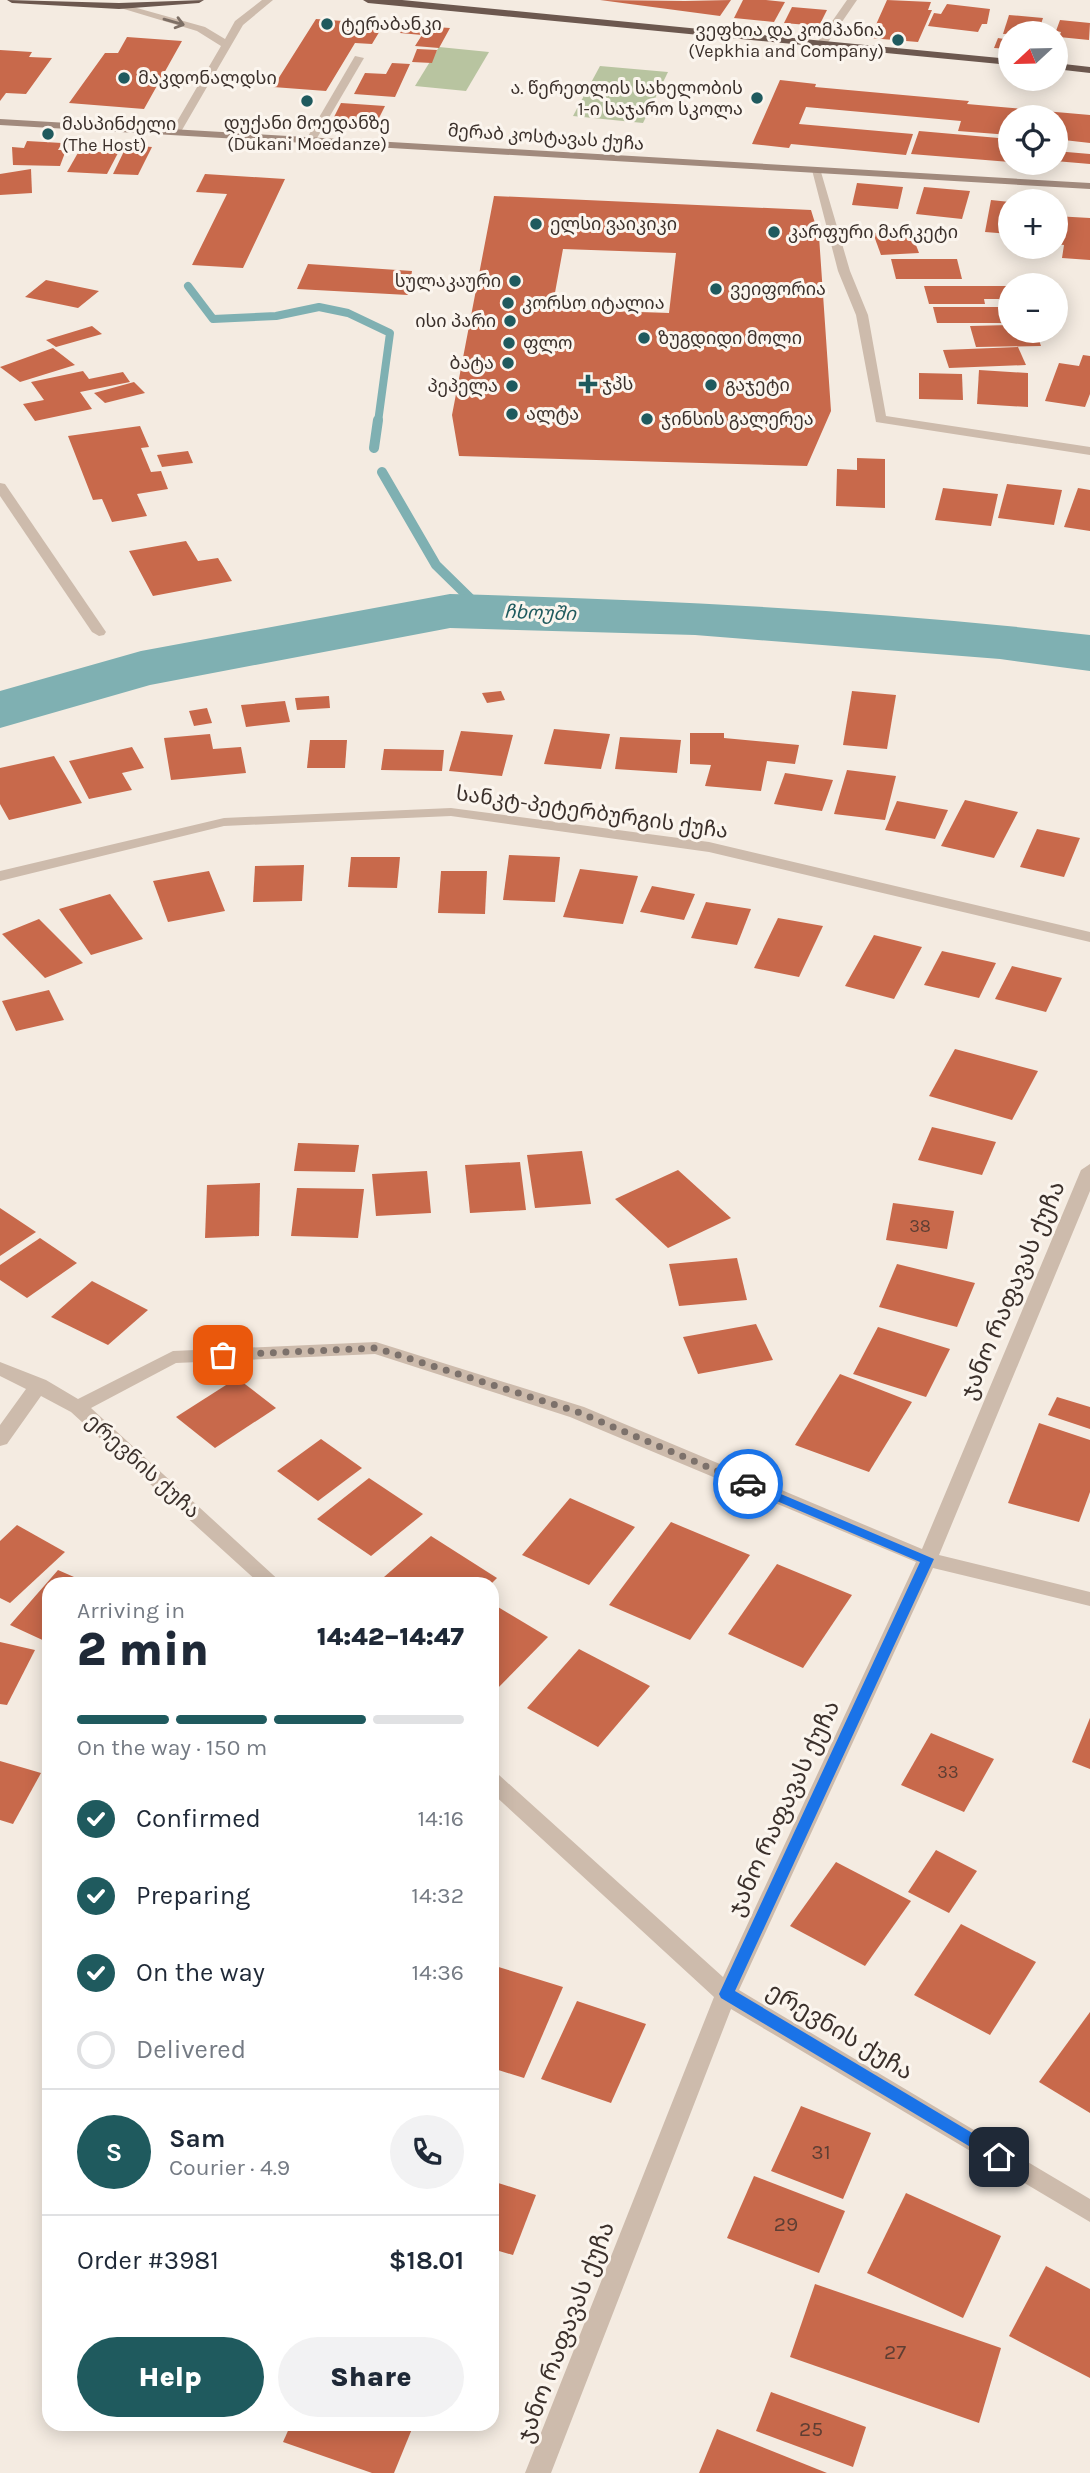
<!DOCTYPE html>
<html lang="en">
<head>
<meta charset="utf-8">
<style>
	:root { --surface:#fff; --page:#f2f2f3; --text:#1f2937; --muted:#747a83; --line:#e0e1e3; --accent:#1f5a5e }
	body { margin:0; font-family:Karla,"Noto Sans Georgian",sans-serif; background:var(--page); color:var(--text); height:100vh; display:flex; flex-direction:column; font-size:26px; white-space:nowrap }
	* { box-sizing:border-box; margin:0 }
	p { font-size:23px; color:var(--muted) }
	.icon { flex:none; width:38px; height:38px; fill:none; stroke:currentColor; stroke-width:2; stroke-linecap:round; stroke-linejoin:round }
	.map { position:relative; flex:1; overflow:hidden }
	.sheet { position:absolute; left:42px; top:1577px; width:457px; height:854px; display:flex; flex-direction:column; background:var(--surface); border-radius:21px; box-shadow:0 4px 18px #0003 }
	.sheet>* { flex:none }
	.needle { width:46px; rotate:248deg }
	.tools { position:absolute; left:998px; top:21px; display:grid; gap:14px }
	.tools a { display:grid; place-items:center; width:70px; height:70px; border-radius:50%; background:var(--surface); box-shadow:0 4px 18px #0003; font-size:35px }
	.pin { position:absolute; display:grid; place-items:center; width:60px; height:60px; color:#fff; margin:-30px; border-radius:14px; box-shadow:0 4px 10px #0006 }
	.courier { position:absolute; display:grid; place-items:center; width:70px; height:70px; margin:-35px; border:5px solid #1a73e8; border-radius:50%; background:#fff; color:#222; box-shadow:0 2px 9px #0007 }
	.summary em { font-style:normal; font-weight:800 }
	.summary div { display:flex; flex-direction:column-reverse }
	.summary { display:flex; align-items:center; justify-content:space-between; height:119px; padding:0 35px }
	h1 { font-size:46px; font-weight:800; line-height:52px }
	.bar { display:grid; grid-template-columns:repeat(4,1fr); gap:10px 7px; align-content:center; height:84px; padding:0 35px }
	.bar i { height:9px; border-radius:5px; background:var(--line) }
	.bar .current { background:var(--accent) }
	.bar p { grid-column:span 4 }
	.line { display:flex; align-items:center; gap:18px; padding:0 35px; border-top:2px solid var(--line) }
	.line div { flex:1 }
	.round { display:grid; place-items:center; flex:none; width:74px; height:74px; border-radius:37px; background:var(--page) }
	ol { padding:0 35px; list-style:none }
	li { display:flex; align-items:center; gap:21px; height:77px }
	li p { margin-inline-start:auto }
	li .icon { padding:7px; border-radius:50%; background:var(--accent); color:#fff; stroke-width:4 }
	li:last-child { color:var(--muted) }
	li i { width:38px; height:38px; border:4px solid var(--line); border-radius:50% }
	.primary-button { display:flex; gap:14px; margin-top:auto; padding:14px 35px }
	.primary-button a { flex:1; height:80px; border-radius:42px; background:var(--accent); color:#fff; font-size:28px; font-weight:800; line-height:80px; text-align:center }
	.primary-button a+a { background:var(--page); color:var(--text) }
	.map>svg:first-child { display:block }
	.green { fill:#b8c4a0 }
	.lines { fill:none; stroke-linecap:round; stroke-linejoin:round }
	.stream-far1 { stroke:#7fb0b2; stroke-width:8 }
	.stream { stroke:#7fb0b2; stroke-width:10 }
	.river { fill:#7fb0b2; fill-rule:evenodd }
	.building { fill:#c8694b; fill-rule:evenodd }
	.minor { fill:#cdbbac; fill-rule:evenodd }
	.secondary { fill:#a18a7d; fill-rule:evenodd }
	.trunk { fill:#6c584f; fill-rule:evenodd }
	.oneway { stroke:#7d6f65 }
	.route { fill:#1a73e8 }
	.done { stroke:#7c716b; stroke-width:7; stroke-dasharray:0 12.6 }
	.poi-dot { fill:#1f5a5e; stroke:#fbf5ee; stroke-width:2.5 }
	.labels { text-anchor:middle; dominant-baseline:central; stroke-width:6; stroke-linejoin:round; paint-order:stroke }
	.far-poi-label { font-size:18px; fill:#3b302b; stroke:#fbf5ee; text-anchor:start }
	.far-street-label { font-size:18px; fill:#3b302b; stroke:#fbf5ee }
	.number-label { font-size:18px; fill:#5e3e33 }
	.far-water-label { font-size:19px; font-style:italic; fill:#1f5a5e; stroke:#fbf5ee }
	.street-label { font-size:21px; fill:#3b302b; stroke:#fbf5ee }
	.near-number-label { font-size:21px; fill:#5e3e33 }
	.near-street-label { font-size:24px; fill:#3b302b; stroke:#fbf5ee }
</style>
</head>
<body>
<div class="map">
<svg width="1090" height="2473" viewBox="0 0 1090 2473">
	<rect width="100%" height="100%" fill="#f4ebe1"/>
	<g class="green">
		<path d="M439 47 489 52 466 91 415 86Z"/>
		<path d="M600 66 668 72 643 123 573 116Z"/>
	</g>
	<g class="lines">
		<path class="stream-far1" d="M188 286 213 319 276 316 319 307 348 313 390 333 378 422"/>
		<g class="stream">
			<path d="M374 448 378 420"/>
			<path d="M382 472 436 565 484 612"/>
		</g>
		<path class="river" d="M450 594C664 600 877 610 1090 635V671L1000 659 695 635 450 628 150 685 0 728V691L141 651Z"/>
	</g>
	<g class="building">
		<path d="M600 0 685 1 731 0 720 16Z"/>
		<path d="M743 0H766L785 2 774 22 734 18Z"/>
		<path d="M887 0 931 2 928 10H932L918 42 870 38Z"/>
		<path d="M947 4 990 9 987 24H982L978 32 928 26 934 13 941 14Z"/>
		<path d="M792 7 827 10 819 26 784 23Z"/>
		<path d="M1009 15 1043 18 1038 33 1003 34Z"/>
		<path d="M316 19 384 24 372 44 355 43 326 91 273 87Z"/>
		<path d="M1060 20 1090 23 1089 40 1059 37 1061 32 1056 31Z"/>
		<path d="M406 25 450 28 439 48 415 46 422 35 400 33Z"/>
		<path d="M127 37 182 41 144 109 69 103 105 53H118Z"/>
		<path d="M998 38 1010 40V49L994 48Z"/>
		<path d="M417 49 437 50 432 63 412 62Z"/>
		<path d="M0 50 32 52 29 57 52 58 26 94 6 93 0 101Z"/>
		<path d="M392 63 410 64 395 97 354 94 365 73 386 74Z"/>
		<path d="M780 80 816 84 815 87 969 101 967 104 1090 115V143L1055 139V117H1010V135L958 131 961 121 806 107 799 124 913 134 906 155 791 144 789 148 752 144Z"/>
		<path d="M341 103 385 106 375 126 331 123Z"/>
		<path d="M919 131 1010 139V162L911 154Z"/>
		<path d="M27 141 62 143 58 150H66L60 166 13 165 12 147 24 148Z"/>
		<path d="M127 145 152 147 138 175 113 174Z"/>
		<path d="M79 151 118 153 107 174 67 172Z"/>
		<path d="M1055 151 1090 154V164L1055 161Z"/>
		<path d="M31 169 32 193 0 195V174Z"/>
		<path d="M205 174 285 179 243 268 192 265 227 194 196 192Z"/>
		<path d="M857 183 903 187 898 209 852 205Z"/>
		<path d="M924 187 970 191 962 219 916 214Z"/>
		<path d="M494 196 811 210 819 236 831 411 807 466 459 456 452 415ZM563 249 676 253 669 313 552 309Z"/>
		<path d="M991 200 1010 202V234L985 232Z"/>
		<path d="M1055 216 1090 218V260L1062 258 1064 245 1055 244Z"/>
		<path d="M911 232 919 253 881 255 873 233Z"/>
		<path d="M891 259H957L962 279H896Z"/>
		<path d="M308 264 412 271 408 295 297 289Z"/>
		<path d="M46 280 99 291 78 308 25 297Z"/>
		<path d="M924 286H1010V305H1001L999 299H984L985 304H929Z"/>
		<path d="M933 307H1000L1004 323H937Z"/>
		<path d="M1010 325V331H1036L1041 346 976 347 970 326Z"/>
		<path d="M92 326 102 334 56 347 46 340Z"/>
		<path d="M1018 347 1026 365 949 368 943 350Z"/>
		<path d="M53 348 75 365 20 382 0 367Z"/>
		<path d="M1083 355 1090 356V394L1085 407 1045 401 1059 363 1079 366Z"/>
		<path d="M979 370 1028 373V407L977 404Z"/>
		<path d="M83 371 89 379 123 372 130 382 80 392 92 409 35 421 23 404 44 400 31 382Z"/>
		<path d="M919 373 962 374 963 400 919 399Z"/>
		<path d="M134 382 145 393 105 403 94 393Z"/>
		<path d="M140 426 149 447 141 448 151 472 161 471 168 489 137 494 147 516 112 522 102 499 93 500 68 436Z"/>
		<path d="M188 451 193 463 162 467 157 455Z"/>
		<path d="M857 458 885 459V508L836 506 837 469 857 470Z"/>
		<path d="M1007 484 1062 490 1054 525 998 518Z"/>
		<path d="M943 488 998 494 991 526 935 520Z"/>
		<path d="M1078 488 1090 490V531L1064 527Z"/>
		<path d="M186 541 198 561 218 558 232 581 153 596 129 551Z"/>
		<path d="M501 691 505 700 487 703 482 693Z"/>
		<path d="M852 691 896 695 887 749 843 745Z"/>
		<path d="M329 696 330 708 297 710 295 698Z"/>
		<path d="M285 701 290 722 246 727 241 705Z"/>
		<path d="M207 708 212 723 194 726 189 711Z"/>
		<path d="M554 729 610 734 601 769 544 764Z"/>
		<path d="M461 731 513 735 502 776 449 771Z"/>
		<path d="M690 733H724V738L799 745 795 764 767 761 761 791 705 786 711 765 690 764Z"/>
		<path d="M210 734 213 749 241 747 246 773 171 780 164 738Z"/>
		<path d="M620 737 681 740 677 773 615 769Z"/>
		<path d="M310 740H347L345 768H307Z"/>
		<path d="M132 747 144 768 122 773 132 790 89 799 69 761Z"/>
		<path d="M384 749 444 750 442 771 381 770Z"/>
		<path d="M54 756 82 803 9 820 0 804V768Z"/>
		<path d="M847 770 896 776 885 820 834 814Z"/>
		<path d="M785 773 833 780 822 811 774 804Z"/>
		<path d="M965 800 1018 812 994 858 941 846Z"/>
		<path d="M897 801 948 810 935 839 885 830Z"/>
		<path d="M1037 829 1080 838 1064 877 1020 867Z"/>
		<path d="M509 855 560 857 555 902 503 900Z"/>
		<path d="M351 857H400L397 888 348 887Z"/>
		<path d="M304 865 302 901 253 902 255 866Z"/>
		<path d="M580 869 638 876 623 924 563 917Z"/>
		<path d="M209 871 225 911 168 922 153 881Z"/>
		<path d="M441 871H487L485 914 438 913Z"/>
		<path d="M652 886 695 894 684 920 640 912Z"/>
		<path d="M110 894 143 939 91 955 59 909Z"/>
		<path d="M706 902 751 909 737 945 691 938Z"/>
		<path d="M778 918 823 926 799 977 754 968Z"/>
		<path d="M39 919 83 963 45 978 2 934Z"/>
		<path d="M874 935 922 947 894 999 845 986Z"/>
		<path d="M942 951 996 963 979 998 924 985Z"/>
		<path d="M1012 966 1062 978 1046 1012 995 999Z"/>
		<path d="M49 990 64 1020 16 1031 2 1001Z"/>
		<path d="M955 1049 1038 1071 1012 1120 929 1096Z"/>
		<path d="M932 1127 996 1142 982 1175 918 1160Z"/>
		<path d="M298 1143 359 1145 355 1172 294 1171Z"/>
		<path d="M582 1151 591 1204 535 1208 527 1155Z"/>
		<path d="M520 1162 526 1210 470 1213 465 1165Z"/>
		<path d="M678 1170 731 1218 668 1248 615 1199Z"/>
		<path d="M427 1171 431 1213 376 1216 372 1174Z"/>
		<path d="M260 1183 259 1236 205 1238 207 1185Z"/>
		<path d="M297 1188 364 1189 358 1238 291 1236Z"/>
		<path d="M893 1203 954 1211 947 1249 886 1240Z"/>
		<path d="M0 1208 36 1232 0 1256Z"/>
		<path d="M40 1238 77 1263 27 1298 0 1280V1265Z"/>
		<path d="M737 1258 747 1300 679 1306 669 1264Z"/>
		<path d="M897 1264 975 1283 957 1327 879 1307Z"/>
		<path d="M92 1281 148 1310 108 1345 51 1317Z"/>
		<path d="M756 1324 773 1360 698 1374 683 1337Z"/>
		<path d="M878 1327 950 1349 926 1397 853 1374Z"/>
		<path d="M840 1374 912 1402 869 1472 795 1445Z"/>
		<path d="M237 1378 276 1408 215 1448 176 1417Z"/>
		<path d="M1057 1397 1090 1407V1429L1048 1415Z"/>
		<path d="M1039 1423 1090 1440V1492L1079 1522 1008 1503Z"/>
		<path d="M321 1439 362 1468 318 1501 277 1471Z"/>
		<path d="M369 1478 423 1514 371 1556 317 1519Z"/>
		<path d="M570 1498 635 1527 589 1585 522 1555Z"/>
		<path d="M671 1522 750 1555 690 1640 609 1605Z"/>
		<path d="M17 1525 65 1552 10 1603 0 1598V1541Z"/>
		<path d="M431 1536 497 1578 491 1584H376Z"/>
		<path d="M777 1564 852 1595 803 1668 728 1634Z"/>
		<path d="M58 1570 90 1584H49V1643L10 1625Z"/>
		<path d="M498 1607 548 1637 492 1694V1614Z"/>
		<path d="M0 1642 35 1650 7 1705 0 1704Z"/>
		<path d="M579 1649 650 1686 598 1747 527 1708Z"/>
		<path d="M1090 1718V1769L1072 1762Z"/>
		<path d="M931 1733 994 1759 964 1812 901 1785Z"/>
		<path d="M0 1761 41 1773 13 1824 0 1820Z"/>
		<path d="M936 1850 977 1871 949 1913 908 1892Z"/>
		<path d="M836 1862 911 1901 865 1966 790 1926Z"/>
		<path d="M961 1924 1036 1962 990 2035 914 1995Z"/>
		<path d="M492 1965 563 1987 524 2078 492 2068Z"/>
		<path d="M577 2001 646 2024 611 2103 541 2079Z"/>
		<path d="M1090 2012V2113L1039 2082Z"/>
		<path d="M801 2106 871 2133 843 2199 771 2171Z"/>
		<path d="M754 2176 845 2211 819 2273 727 2238Z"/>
		<path d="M492 2181 536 2195 513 2255 492 2249Z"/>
		<path d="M906 2193 1001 2236 963 2318 867 2273Z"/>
		<path d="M1046 2266 1090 2289V2378L1009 2336Z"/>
		<path d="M815 2284 1001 2348 979 2423 790 2357Z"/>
		<path d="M771 2392 866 2427 853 2467 756 2431Z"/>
		<path d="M291 2424H414L394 2473H372L283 2442Z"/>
		<path d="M717 2429 827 2473H699Z"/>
	</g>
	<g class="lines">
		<g class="minor">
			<path d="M262 0H273L243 25 182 130 173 132 172 130 221 46 197 31 114 6 119 3 205 27 225 39 235 21Z"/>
			<path d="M847 0H857L826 45H818L817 43Z"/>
			<path d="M355 56 364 58 317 138 308 140 307 138Z"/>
			<path d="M812 170 821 172 850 271 868 315 886 416 1090 447V455L876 422 856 315 838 271Z"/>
			<path d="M0 483 5 484 106 632 104 635 99 636 92 632 0 496Z"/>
			<path d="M451 808 709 842 1090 932V942L709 852 451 816 224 826 0 881V871L224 818Z"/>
			<path d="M1090 1164V1191L939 1555 1090 1592V1606L933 1568 739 1990 1090 2199V2222L731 2009 551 2473H525L714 1997 492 1793V1773L499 1775 723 1977 916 1562 570 1417 375 1354 176 1363 91 1408 283 1584H260L71 1412 41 1396 7 1444 0 1446V1425L26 1389 0 1376V1362L46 1380 78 1399 173 1351 376 1342 584 1407 922 1549 1081 1170Z"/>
		</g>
		<path class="secondary" d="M0 119 1090 183V189L0 125Z"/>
		<g class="trunk">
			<path d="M7 0 119 3 204 0 199 3 119 9 12 3Z"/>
			<path d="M363 0H402L1010 59V65L368 3Z"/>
			<path d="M1055 63 1090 67V73L1055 69Z"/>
		</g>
	</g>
	<defs><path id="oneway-shaft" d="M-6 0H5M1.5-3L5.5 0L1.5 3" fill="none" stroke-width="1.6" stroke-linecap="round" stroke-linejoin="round" transform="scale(1.75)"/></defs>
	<use class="oneway" href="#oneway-shaft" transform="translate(174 22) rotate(16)"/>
	<path class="route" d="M748 1480 934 1559 735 1991 1004 2152V2161H994L721 1998 719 1994 920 1562 744 1487V1481Z"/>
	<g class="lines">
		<path class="done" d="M223 1355 376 1348 578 1412 748 1484"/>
	</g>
	<g class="poi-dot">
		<circle cx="327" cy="24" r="7"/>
		<circle cx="898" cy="40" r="7"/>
		<circle cx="124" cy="78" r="7"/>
		<circle cx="757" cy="98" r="7"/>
		<circle cx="307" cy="101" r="7"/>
		<circle cx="48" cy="134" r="7"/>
		<circle cx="536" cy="224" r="7"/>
		<circle cx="774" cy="232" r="7"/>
		<circle cx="515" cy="281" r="7"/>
		<circle cx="716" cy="289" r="7"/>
		<circle cx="508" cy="303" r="7"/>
		<circle cx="510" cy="321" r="7"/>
		<circle cx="644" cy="338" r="7"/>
		<circle cx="509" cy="343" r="7"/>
		<circle cx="508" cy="363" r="7"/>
		<path d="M584.5 373.5h7v7h7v7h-7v7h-7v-7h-7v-7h7z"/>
		<circle cx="711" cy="385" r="7"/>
		<circle cx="512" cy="386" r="7"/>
		<circle cx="512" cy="414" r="7"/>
		<circle cx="647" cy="419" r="7"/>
	</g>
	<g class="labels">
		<g class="far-poi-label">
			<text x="341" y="24">ტერაბანკი</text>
			<text x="884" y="30" text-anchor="end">ვეფხია და კომპანია<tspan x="884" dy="21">(Vepkhia and Company)</tspan></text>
			<text x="138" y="78">მაკდონალდსი</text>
			<text x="743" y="88" text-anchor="end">ა. წერეთლის სახელობის<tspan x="743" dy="21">1-ი საჯარო სკოლა</tspan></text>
			<text x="307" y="123" text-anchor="middle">დუქანი მოედანზე<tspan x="307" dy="21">(Dukani Moedanze)</tspan></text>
			<text x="62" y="124">მასპინძელი<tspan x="62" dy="21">(The Host)</tspan></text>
			<text x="550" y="224">ელსი ვაიკიკი</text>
			<text x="788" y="232">კარფური მარკეტი</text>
			<text x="501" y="281" text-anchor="end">სულაკაური</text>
			<text x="730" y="289">ვეიფორია</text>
			<text x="522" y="303">კორსო იტალია</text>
			<text x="496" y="321" text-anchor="end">ისი პარი</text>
			<text x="658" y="338">ზუგდიდი მოლი</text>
			<text x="523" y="343">ფლო</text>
			<text x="494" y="363" text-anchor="end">ბატა</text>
			<text x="602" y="384">ჯპს</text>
			<text x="725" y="385">გაჯეტი</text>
			<text x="498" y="386" text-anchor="end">პეპელა</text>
			<text x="526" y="414">ალტა</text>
			<text x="661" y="419">ჯინსის გალერეა</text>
		</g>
		<g class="far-street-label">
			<text transform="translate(546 137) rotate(4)">მერაბ კოსტავას ქუჩა</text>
		</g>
		<g class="number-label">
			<text x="920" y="1226">38</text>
			<text x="948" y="1772">33</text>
		</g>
		<g class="far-water-label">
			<text transform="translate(540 613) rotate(2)">ჩხოუში</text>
		</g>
		<g class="street-label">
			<text transform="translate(592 812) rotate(8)">სანკტ-პეტერბურგის ქუჩა</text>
			<text transform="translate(143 1466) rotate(42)">ერევნის ქუჩა</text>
		</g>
		<g class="near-number-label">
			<text x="821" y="2152">31</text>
			<text x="786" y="2224">29</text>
			<text x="895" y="2352">27</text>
			<text x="811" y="2429">25</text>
		</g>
		<g class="near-street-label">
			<text transform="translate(1012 1290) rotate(-67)">ჯანო რაფავას ქუჩა</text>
			<text transform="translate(783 1808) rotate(-65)">ჯანო რაფავას ქუჩა</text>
			<text transform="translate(840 2031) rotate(31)">ერევნის ქუჩა</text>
			<text transform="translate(565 2332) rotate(-69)">ჯანო რაფავას ქუჩა</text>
		</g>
	</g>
</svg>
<div class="tools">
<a><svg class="needle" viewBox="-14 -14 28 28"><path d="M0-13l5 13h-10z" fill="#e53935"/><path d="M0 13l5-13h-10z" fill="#747a83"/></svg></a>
<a><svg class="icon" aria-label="locate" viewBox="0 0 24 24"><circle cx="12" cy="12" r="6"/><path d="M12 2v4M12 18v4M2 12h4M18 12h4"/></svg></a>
<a>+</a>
<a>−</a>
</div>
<div class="pin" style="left:223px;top:1355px;background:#ea580c"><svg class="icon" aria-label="bag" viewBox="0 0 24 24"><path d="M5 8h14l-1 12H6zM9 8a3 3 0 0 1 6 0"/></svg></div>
<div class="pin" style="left:999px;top:2157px;background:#1f2937"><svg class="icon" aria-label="home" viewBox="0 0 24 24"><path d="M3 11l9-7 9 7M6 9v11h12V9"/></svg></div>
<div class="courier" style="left:748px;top:1484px"><svg class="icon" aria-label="car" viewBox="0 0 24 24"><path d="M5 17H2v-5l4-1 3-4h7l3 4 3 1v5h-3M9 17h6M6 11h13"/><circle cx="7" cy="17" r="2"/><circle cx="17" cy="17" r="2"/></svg></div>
<section class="sheet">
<div class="summary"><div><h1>2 min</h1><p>Arriving in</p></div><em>14:42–14:47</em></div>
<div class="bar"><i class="current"></i><i class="current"></i><i class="current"></i><i></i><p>On the way · 150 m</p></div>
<ol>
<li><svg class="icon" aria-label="check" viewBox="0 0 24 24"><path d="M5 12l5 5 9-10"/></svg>Confirmed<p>14:16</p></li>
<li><svg class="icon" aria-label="check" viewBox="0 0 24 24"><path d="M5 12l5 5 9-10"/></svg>Preparing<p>14:32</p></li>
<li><svg class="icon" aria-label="check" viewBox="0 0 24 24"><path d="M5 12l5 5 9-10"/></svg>On the way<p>14:36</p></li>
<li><i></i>Delivered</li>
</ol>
<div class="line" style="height:126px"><b class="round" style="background:var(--accent);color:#fff">S</b><div><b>Sam</b><p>Courier · 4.9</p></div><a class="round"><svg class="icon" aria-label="phone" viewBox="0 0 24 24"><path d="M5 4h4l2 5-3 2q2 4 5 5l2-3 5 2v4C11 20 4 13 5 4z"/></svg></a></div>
<div class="line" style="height:91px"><div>Order #3981</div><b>$18.01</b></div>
<div class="primary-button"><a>Help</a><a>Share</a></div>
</section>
</div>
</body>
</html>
